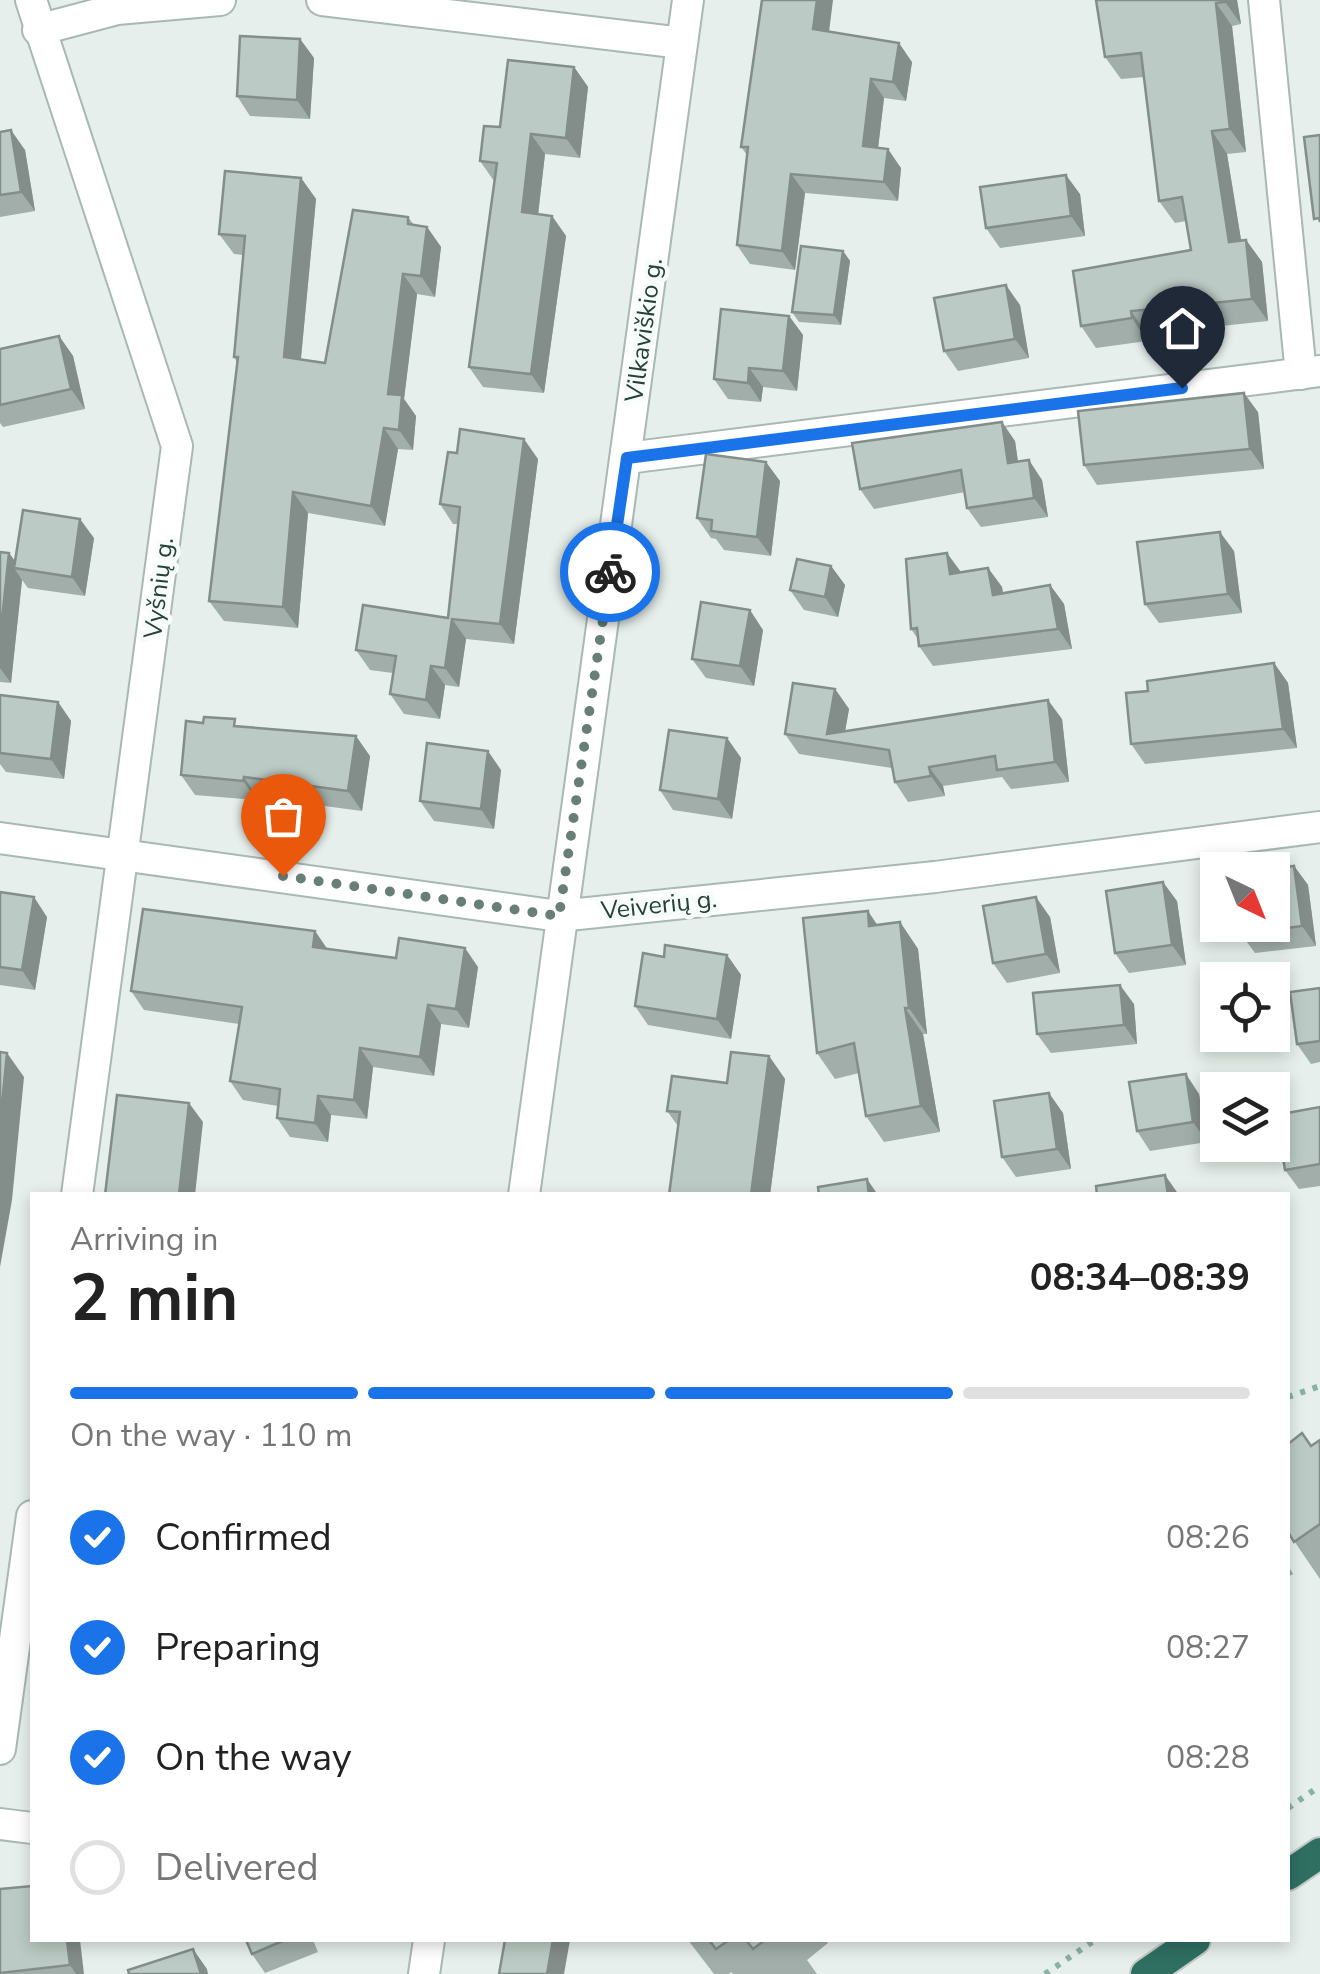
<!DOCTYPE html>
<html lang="en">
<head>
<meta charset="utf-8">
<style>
	:root { --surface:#fff; --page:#f2f2f2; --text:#222; --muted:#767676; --line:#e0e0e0; --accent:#1a73e8 }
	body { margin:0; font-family:"Nunito Sans",sans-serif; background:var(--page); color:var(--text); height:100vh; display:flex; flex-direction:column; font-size:38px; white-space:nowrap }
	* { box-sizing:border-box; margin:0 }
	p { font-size:32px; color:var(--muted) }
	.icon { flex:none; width:55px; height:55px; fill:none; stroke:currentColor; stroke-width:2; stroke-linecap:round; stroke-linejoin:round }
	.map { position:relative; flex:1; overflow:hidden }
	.panel { position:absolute; left:30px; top:1192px; width:1260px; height:750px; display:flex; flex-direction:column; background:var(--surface); border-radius:0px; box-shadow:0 5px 15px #0003 }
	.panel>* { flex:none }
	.needle { width:65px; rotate:137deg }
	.fabs { position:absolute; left:1200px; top:852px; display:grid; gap:20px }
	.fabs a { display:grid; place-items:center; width:90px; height:90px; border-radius:0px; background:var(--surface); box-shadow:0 5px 15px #0003; font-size:50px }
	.pin { position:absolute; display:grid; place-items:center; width:85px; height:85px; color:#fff; margin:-102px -42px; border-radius:50% 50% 50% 0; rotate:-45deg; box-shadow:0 0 10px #0007 }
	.pin .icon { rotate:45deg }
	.courier { position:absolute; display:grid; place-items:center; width:100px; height:100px; margin:-50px; border:8px solid #1a73e8; border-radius:50%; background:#fff; color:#222; box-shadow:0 2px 12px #0007 }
	.head em { font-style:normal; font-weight:700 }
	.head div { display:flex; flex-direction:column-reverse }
	.head { display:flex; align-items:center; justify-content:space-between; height:170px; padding:0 40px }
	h1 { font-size:65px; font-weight:700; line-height:75px }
	.bar { display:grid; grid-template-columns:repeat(4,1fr); gap:15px 10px; align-content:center; height:120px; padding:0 40px }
	.bar i { height:12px; border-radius:8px; background:var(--line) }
	.bar .on { background:var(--accent) }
	.bar p { grid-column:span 4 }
	ol { padding:0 40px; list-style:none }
	li { display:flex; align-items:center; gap:30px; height:110px }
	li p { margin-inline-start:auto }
	li .icon { padding:10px; border-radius:50%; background:var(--accent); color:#fff; stroke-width:4 }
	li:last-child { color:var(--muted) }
	li i { width:55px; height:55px; border:5px solid var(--line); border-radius:50% }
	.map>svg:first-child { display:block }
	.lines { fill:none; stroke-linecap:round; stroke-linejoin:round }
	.street-casing { stroke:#a8b8b2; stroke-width:34 }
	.highway-casing { stroke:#c2cac8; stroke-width:34 }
	.path { stroke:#86b3a5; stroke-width:6; stroke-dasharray:5 8; stroke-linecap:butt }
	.street { stroke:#fff; stroke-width:30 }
	.highway { stroke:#2f6f62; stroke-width:30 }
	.wall { fill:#a1aea9 }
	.shaded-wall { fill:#838d89 }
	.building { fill:#bbcac4; stroke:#838d89; stroke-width:2.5 }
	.done { stroke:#687f78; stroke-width:10; stroke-dasharray:0 18 }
	.route { stroke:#1a73e8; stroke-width:12 }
	.labels { text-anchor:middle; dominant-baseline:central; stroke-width:9; stroke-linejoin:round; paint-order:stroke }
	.street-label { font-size:25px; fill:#24423a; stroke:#f7fbf9 }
</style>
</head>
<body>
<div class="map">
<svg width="1320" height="1974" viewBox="0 0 1320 1974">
	<rect width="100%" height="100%" fill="#e6efeb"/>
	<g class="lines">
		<defs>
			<g id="street">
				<path d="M31 0 177 446 77 1195"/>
				<path d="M322 0 682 43"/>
				<path d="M1264 0 1301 374"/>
				<path d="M38 30 117 9 220 0"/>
				<path d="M627 458 1320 371"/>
				<path d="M0 838 559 916 935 877 1320 827"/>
				<path d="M524 1195 688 0"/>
				<path d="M0 1749 32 1516"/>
				<path d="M0 1824 32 1828"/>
				<path d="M424 1974 429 1940"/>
			</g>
			<g id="highway">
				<path d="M1288 1875 1320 1853"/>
				<path d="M1146 1974 1195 1940"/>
			</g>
		</defs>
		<use href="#street" class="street-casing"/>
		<use href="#highway" class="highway-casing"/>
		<g class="path">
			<path d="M1288 1397 1320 1386"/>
			<path d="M1288 1571 1293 1580"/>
			<path d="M1288 1808 1320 1786"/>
			<path d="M1045 1974 1095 1940"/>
		</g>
		<use href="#street" class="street"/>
		<use href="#highway" class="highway"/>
	</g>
	<g class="wall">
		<path d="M1096 0H1237L1241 24 1232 26 1246 152 1227 154 1241 240H1246L1262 262 1268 321 1147 334V341L1096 348 1081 326 1191 250 1186 221 1175 223 1159 201 1144 77 1121 79 1105 57Z"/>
		<path d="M829 32 912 62 906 101 884 98 878 148 901 168 898 201 805 193 795 270 750 264 737 245 747 155 741 147Z"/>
		<path d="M300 39 314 58 310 119 250 116 237 96Z"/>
		<path d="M574 67 588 87 580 158 545 154 538 215 552 216 566 236 544 393 483 387 469 367 494 181 480 161 500 127Z"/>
		<path d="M0 132 25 150 35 211 0 217Z"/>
		<path d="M301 178 316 199 301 359 325 363 408 217 414 225 427 227 441 247 435 297 417 294 404 399 416 416 413 450 398 449 385 526 308 513 298 628 224 621 209 601 237 362 234 357 243 255 234 254 219 234Z"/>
		<path d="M1080 194 1085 236 1000 248 986 228Z"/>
		<path d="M843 251 850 261 841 325 799 322 792 312Z"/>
		<path d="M1020 305 1029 358 958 371 944 351Z"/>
		<path d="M789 316 803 335 797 391 763 387 761 402 728 399 714 379Z"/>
		<path d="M59 336 73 356 85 409 3 427 0 423V349Z"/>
		<path d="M1258 412 1264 469 1097 485 1084 465Z"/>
		<path d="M1015 441 1018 462 1042 480 1048 517 981 527 967 508 965 492 874 509 860 489Z"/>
		<path d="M538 459 514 644 466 639 459 687 445 685 440 719 404 714 390 694 393 673 370 670 356 650 448 618 458 524H453L440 504Z"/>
		<path d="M780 481 771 556 724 550 716 539 711 538 697 518Z"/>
		<path d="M94 538 85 596 28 588 22 580 11 683 0 682V552L9 553 15 561Z"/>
		<path d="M1234 551 1242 613 1159 623 1145 604Z"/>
		<path d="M831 566 845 585 838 617 804 610 790 590Z"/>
		<path d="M988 568 1002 587 1003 593 1050 585 1064 604 1072 649 933 666 919 646 918 639 911 629 961 572Z"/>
		<path d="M763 630 754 686 706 678 692 659Z"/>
		<path d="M1274 663 1288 683 1297 748 1145 764 1131 744 1148 691Z"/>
		<path d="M835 689 849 709 845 731 1062 719 1069 782 1011 789 1002 777 943 786 945 796 908 802 895 782 892 768 799 754 785 734Z"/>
		<path d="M0 695 58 702 71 721 64 779 6 772 0 764Z"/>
		<path d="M240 726 370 756 362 811 257 797V800L195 795 181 775Z"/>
		<path d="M727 738 741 758 732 819 673 810 660 790Z"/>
		<path d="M501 770 494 829 434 821 420 801Z"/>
		<path d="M1294 866 1308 885 1316 946 1255 953 1241 934Z"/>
		<path d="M0 892 47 917 35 990 0 985Z"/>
		<path d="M1177 901 1186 965 1129 973 1115 953Z"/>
		<path d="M1050 917 1060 973 1007 983 993 963Z"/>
		<path d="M900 922 918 949 927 1034H923L940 1132 884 1142 866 1116 859 1073 835 1079 817 1053 877 925Z"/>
		<path d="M315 931 327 949 478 967 469 1028 441 1024 434 1076 373 1067 367 1119 331 1115 328 1142 290 1137 277 1118 278 1106 243 1100 230 1081 239 1024 144 1010 131 991Z"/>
		<path d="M727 955 741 975 731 1039 648 1025 635 1006 664 957Z"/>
		<path d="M1320 988V1062L1311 1064 1297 1044Z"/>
		<path d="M1134 1004 1137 1044 1051 1053 1037 1034Z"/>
		<path d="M769 1056 785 1079 770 1195H669L678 1126 667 1111 727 1083Z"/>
		<path d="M1199 1094 1207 1142 1150 1151 1137 1131Z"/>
		<path d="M1320 1107V1186L1299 1189 1285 1170Z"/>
		<path d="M1063 1113 1071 1169 1016 1177 1002 1157Z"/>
		<path d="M1320 1440V1579L1288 1532 1311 1446Z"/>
		<path d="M0 1889 84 1974H0Z"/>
		<path d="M246 1940H313L318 1952 265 1973 252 1954Z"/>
		<path d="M688 1940H826L828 1943 807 1960 817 1974H733L731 1972 729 1974H714Z"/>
	</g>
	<g class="shaded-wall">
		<path d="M817 0H833L827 48 813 29Z"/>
		<path d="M1224 0H1237L1241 24 1225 2Z"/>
		<path d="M1216 3 1232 26 1246 152 1230 129Z"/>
		<path d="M300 39 314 58 310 119 297 100Z"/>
		<path d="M899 43 912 62 906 101 893 82Z"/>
		<path d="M574 67 588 87 580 158 566 138Z"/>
		<path d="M871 79 884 98 876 165 863 146Z"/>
		<path d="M11 130 25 150 35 211 21 192Z"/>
		<path d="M1212 131 1227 154 1245 264 1229 242Z"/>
		<path d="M531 134 545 154 536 232 522 212Z"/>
		<path d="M888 149 901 168 898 201 884 182Z"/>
		<path d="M791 174 805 193 795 270 782 251Z"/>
		<path d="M1066 175 1080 194 1085 236 1071 216Z"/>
		<path d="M301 178 316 199 299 378 284 357Z"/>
		<path d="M552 216 566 236 544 393 531 374Z"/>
		<path d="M427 227 441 247 435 297 421 276Z"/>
		<path d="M1246 240 1262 262 1268 321 1252 299Z"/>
		<path d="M843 251 850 261 841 325 834 315Z"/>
		<path d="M403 274 417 294 404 399 416 416 413 450 399 430 388 394Z"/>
		<path d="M1006 285 1020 305 1029 358 1015 339Z"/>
		<path d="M1131 311 1147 334V341L1132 318Z"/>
		<path d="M789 316 803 335 797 391 783 371Z"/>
		<path d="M59 336 73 356 85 409 71 389Z"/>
		<path d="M749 368 763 387 761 402 748 383Z"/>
		<path d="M1244 393 1258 412 1264 469 1250 449Z"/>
		<path d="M1002 422 1015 441 1021 483 1008 463Z"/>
		<path d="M384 428 398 449 385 526 371 506Z"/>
		<path d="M524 439 538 459 514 644 500 624Z"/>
		<path d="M1029 460 1042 480 1048 517 1034 498Z"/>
		<path d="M766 462 780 481 771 556 757 537Z"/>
		<path d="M293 492 308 513 298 628 283 607Z"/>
		<path d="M80 519 94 538 85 596 72 577Z"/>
		<path d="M1220 532 1234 551 1242 613 1228 594Z"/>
		<path d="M9 553 21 570 14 568 22 580 11 683 0 668V638Z"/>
		<path d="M947 553 961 572 950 574Z"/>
		<path d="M831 566 845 585 838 617 825 597Z"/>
		<path d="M988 568 1002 587 1006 615 993 595Z"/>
		<path d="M1050 585 1064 604 1072 649 1058 629Z"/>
		<path d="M750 610 763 630 754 686 740 666Z"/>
		<path d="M452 619 466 639 459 687 445 668Z"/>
		<path d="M1274 663 1288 683 1297 748 1283 729Z"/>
		<path d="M431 666 445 685 440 719 426 700Z"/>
		<path d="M835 689 849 709 843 743 827 734Z"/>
		<path d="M1048 700 1062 719 1069 782 1055 762Z"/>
		<path d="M58 702 71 721 64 779 51 759Z"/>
		<path d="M356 736 370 756 362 811 348 791Z"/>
		<path d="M727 738 741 758 732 819 718 799Z"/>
		<path d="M488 751 501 770 494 829 481 809Z"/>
		<path d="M929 767 943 786 945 796 931 776Z"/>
		<path d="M244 777 257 797V800L243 781Z"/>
		<path d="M1294 866 1308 885 1316 946 1302 926Z"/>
		<path d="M1163 882 1177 901 1186 965 1172 945Z"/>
		<path d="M34 897 47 917 35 990 22 970Z"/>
		<path d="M1036 897 1050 917 1060 973 1046 954Z"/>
		<path d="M868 911 886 938 869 926Z"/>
		<path d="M900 922 918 949 927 1034 909 1008Z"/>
		<path d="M315 931 328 950 313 947Z"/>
		<path d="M465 948 478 967 469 1028 456 1009Z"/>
		<path d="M727 955 741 975 731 1039 717 1019Z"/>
		<path d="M1120 985 1134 1004 1137 1044 1124 1025Z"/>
		<path d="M428 1005 441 1024 434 1076 420 1057Z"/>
		<path d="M905 1008 923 1034 940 1132 921 1106Z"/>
		<path d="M360 1048 373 1067 367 1119 354 1100Z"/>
		<path d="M7 1053 24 1077 12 1200 0 1267V1125Z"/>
		<path d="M769 1056 785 1079 770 1195H751Z"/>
		<path d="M1186 1074 1199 1094 1207 1142 1193 1122Z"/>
		<path d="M1049 1093 1063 1113 1071 1169 1057 1149Z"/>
		<path d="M318 1096 331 1115 328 1142 315 1123Z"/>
		<path d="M189 1103 203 1122 195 1195H179Z"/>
		<path d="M1165 1175 1179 1195H1168Z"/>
		<path d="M867 1179 878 1195H869Z"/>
		<path d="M67 1940H80L84 1974H76L70 1965Z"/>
		<path d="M553 1940H570L564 1974H547Z"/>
		<path d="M193 1949 207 1969 208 1974H201Z"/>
	</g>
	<g class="building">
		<path d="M762 0H817L813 29 899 43 893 82 871 79 863 146 888 149 884 182 791 174 782 251 737 245 748 147H741Z"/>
		<path d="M1096 0H1224L1225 2 1216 3 1230 129 1212 131 1229 242 1246 240 1252 299 1131 311 1132 318 1081 326 1073 271 1191 250 1182 197 1159 201 1141 53 1105 57Z"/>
		<path d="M240 36 300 39 297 100 237 96Z"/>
		<path d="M508 60 574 67 566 138 531 134 522 212 552 216 531 374 469 367 497 163 480 161 484 126 500 127Z"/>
		<path d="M11 130 21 192 0 195V132Z"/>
		<path d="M1320 135V222L1319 218 1314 219 1304 137Z"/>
		<path d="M225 171 301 178 284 357 325 363 353 210 408 217V224L427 227 421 276 403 274 388 394 402 395 399 430 384 428 371 506 293 492 283 607 209 601 238 357H234L245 236 219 234Z"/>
		<path d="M1066 175 1071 216 986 228 980 187Z"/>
		<path d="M801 246 843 251 834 315 792 312Z"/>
		<path d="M1006 285 1015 339 944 351 934 298Z"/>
		<path d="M721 309 789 316 783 371 749 368 748 383 714 379Z"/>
		<path d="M59 336 71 389 0 405V349Z"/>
		<path d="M1244 393 1250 449 1084 465 1078 411Z"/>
		<path d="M1002 422 1008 463 1029 460 1034 498 967 508 961 470 860 489 852 443Z"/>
		<path d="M460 429 524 439 500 624 452 619 445 668 431 666 426 700 390 694 396 656 356 650 363 605 448 618 460 507 440 504 448 452 457 453Z"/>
		<path d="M706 454 766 462 757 537 711 531 712 520 697 518Z"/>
		<path d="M23 510 80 519 72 577 14 568Z"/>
		<path d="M1220 532 1228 594 1145 604 1137 542Z"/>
		<path d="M0 552 9 553 0 638Z"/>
		<path d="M947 553 950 574 988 568 993 595 1050 585 1058 629 919 646 917 628 911 629 906 559Z"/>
		<path d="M797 559 831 566 825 597 790 590Z"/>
		<path d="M701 602 750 610 740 666 692 659Z"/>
		<path d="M1274 663 1283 729 1131 744 1126 693 1148 691 1147 681Z"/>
		<path d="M793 683 835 689 827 734 1048 700 1055 762 997 770 995 756 929 767 931 776 895 782 889 750 785 734Z"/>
		<path d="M0 695 58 702 51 759 0 753Z"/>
		<path d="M204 717 235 719 234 726 356 736 348 791 244 777 243 781 181 775 186 721 203 723Z"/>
		<path d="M669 730 727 738 718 799 660 790Z"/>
		<path d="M427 743 488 751 481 809 420 801Z"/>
		<path d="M1294 866 1302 926 1241 934 1240 925H1272V870H1259Z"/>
		<path d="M1163 882 1172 945 1115 953 1106 891Z"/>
		<path d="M0 892 34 897 22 970 0 967Z"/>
		<path d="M1036 897 1046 954 993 963 983 906Z"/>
		<path d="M143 909 315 931 313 947 396 958 399 938 465 948 456 1009 428 1005 420 1057 360 1048 354 1100 318 1096 315 1123 277 1118 280 1089 230 1081 242 1007 131 991Z"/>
		<path d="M868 911 869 926 900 922 909 1008H905L921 1106 866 1116 854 1043 817 1053 803 918Z"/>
		<path d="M665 945 727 955 717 1019 635 1006 643 953 664 957Z"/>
		<path d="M1120 985 1124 1025 1037 1034 1033 993Z"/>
		<path d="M1320 988V1041L1297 1044 1290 992Z"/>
		<path d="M0 1052 7 1053 0 1125Z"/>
		<path d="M731 1052 769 1056 751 1195H669L680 1112 667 1111 672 1076 727 1083Z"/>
		<path d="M1186 1074 1193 1122 1137 1131 1129 1082Z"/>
		<path d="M1049 1093 1057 1149 1002 1157 994 1101Z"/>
		<path d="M117 1095 189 1103 179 1195H105Z"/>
		<path d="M1320 1107V1164L1285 1170 1276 1115Z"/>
		<path d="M1165 1175 1168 1195H1097L1096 1186Z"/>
		<path d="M867 1179 869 1195H819L818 1187Z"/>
		<path d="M1302 1433 1311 1446 1320 1440V1524L1294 1542 1288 1532V1444Z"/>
		<path d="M32 1886V1940H67L70 1965 0 1973V1889Z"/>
		<path d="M246 1940H285L252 1954Z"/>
		<path d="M505 1940H553L547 1974H499Z"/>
		<path d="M709 1940H729L716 1949Z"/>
		<path d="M746 1940H765L753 1949Z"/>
		<path d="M193 1949 201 1974H129L128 1970Z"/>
	</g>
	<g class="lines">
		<path class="done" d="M283 876 559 916 610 572"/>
		<path class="route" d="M610 572 627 458 1182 388"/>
	</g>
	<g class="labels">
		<g class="street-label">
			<text transform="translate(644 330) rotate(-82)">Vilkaviškio g.</text>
			<text transform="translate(159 588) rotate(-83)">Vyšnių g.</text>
			<text transform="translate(659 905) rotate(-6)">Veiverių g.</text>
		</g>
	</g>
</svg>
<div class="fabs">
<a><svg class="needle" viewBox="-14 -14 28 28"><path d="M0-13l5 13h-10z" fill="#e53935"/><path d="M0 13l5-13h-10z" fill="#767676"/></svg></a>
<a><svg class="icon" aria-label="locate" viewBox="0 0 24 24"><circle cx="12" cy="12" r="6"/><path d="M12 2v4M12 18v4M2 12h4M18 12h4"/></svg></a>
<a><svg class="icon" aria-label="layers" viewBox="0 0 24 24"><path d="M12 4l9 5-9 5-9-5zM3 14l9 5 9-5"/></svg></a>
</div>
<div class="pin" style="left:283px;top:876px;background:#ea580c"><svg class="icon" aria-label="bag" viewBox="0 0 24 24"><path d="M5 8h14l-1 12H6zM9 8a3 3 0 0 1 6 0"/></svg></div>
<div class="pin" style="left:1182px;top:388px;background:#1f2937"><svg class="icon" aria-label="home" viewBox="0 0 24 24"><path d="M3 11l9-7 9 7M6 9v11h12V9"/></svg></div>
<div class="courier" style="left:610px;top:572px"><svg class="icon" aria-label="bike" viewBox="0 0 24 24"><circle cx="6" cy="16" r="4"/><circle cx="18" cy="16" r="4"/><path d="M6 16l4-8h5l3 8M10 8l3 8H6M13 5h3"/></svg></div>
<section class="panel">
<div class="head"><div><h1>2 min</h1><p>Arriving in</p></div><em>08:34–08:39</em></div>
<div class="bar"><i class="on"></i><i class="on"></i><i class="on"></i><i></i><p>On the way · 110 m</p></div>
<ol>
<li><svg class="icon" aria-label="check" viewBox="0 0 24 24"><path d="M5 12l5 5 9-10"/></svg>Confirmed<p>08:26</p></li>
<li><svg class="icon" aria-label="check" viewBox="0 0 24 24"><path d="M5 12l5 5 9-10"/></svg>Preparing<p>08:27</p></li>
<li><svg class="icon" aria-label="check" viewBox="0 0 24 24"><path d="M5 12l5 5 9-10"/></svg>On the way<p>08:28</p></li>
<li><i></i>Delivered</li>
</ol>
</section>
</div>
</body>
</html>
